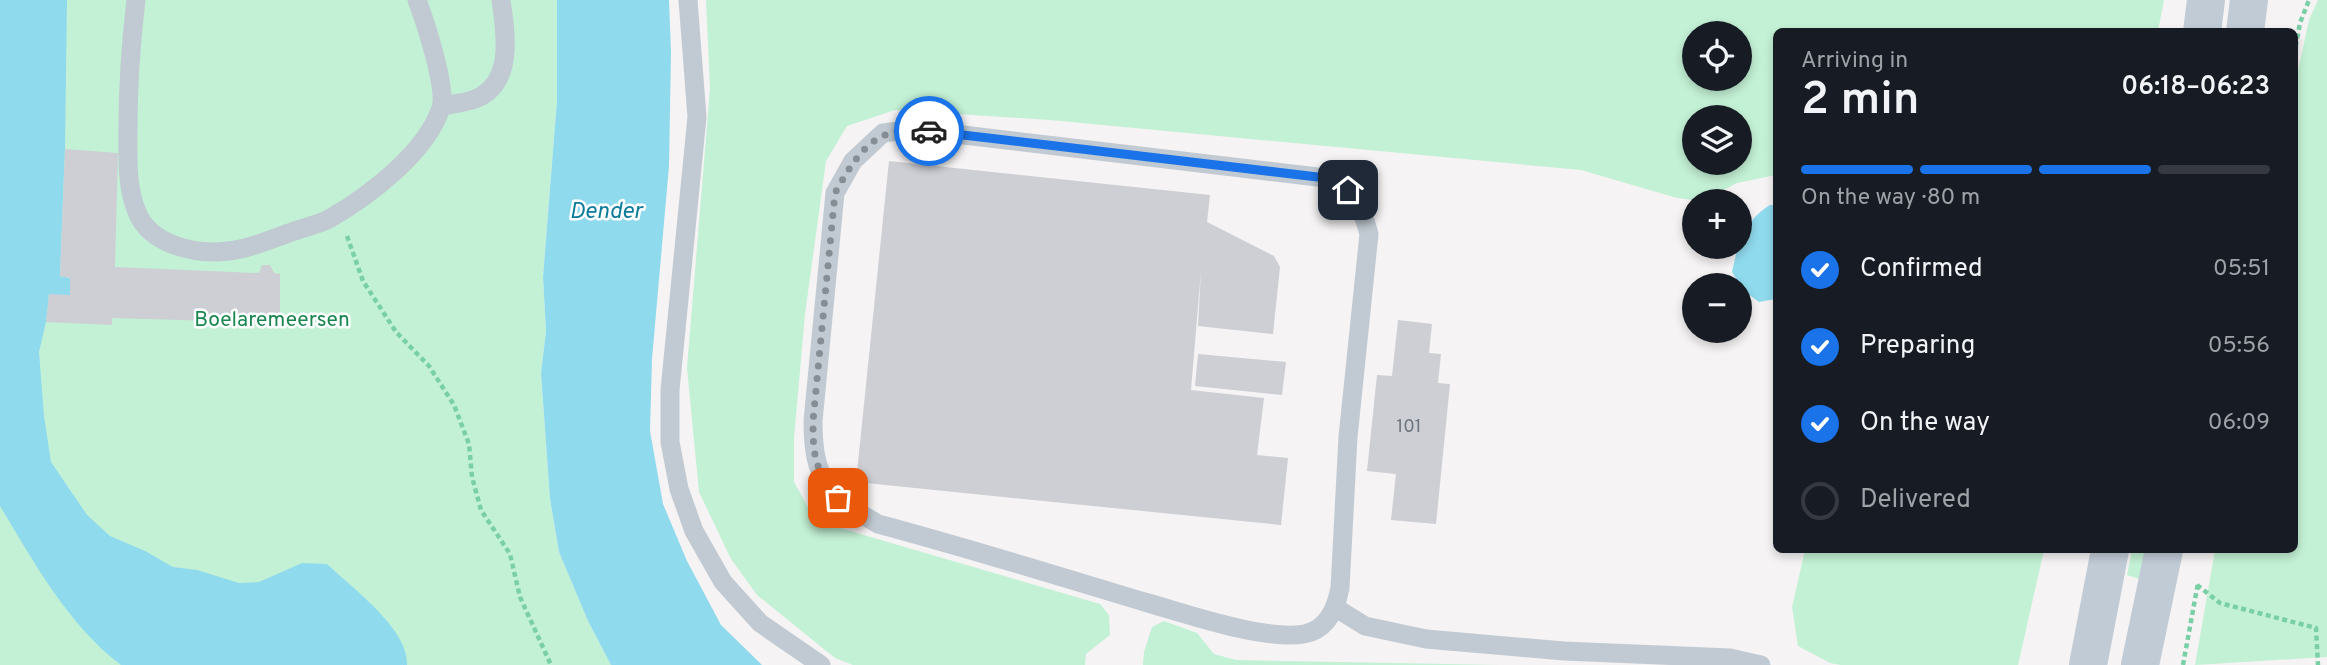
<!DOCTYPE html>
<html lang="en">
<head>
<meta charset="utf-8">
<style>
	:root { --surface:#171b24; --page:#20242c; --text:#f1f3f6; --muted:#9ea1a6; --line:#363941; --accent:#1a73e8 }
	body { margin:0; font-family:Overpass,sans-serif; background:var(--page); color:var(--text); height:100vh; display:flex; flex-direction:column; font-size:26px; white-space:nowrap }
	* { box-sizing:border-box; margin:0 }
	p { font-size:23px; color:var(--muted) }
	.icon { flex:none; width:38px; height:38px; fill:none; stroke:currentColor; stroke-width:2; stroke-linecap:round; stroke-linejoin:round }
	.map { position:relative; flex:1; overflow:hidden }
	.panel { position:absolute; left:1773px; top:28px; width:525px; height:525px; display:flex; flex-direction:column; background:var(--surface); border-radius:10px; box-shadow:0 4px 10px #0003 }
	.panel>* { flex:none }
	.tools { position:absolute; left:1682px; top:21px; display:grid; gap:14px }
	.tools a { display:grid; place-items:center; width:70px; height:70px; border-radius:50%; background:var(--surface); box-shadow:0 4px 10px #0003; font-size:35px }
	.pin { position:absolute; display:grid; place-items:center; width:60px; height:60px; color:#fff; margin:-30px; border-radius:14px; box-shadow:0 4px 10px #0006 }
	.courier { position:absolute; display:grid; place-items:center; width:70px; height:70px; margin:-35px; border:5px solid #1a73e8; border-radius:50%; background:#fff; color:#222; box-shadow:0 2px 9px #0007 }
	.overview em { font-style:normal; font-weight:600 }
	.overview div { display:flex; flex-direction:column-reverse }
	.overview { display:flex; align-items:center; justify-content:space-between; height:119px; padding:0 28px }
	h1 { font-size:46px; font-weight:600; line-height:52px }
	.bar { display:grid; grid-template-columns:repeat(4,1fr); gap:10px 7px; align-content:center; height:84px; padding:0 28px }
	.bar i { height:9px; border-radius:5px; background:var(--line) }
	.bar .active { background:var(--accent) }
	.bar p { grid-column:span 4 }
	ol { padding:0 28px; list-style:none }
	li { display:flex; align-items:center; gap:21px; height:77px }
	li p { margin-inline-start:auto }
	li .icon { padding:7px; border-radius:50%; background:var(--accent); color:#fff; stroke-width:4 }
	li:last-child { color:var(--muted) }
	li i { width:38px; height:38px; border:4px solid var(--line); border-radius:50% }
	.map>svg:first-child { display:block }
	.green { fill:#c3f1d5; fill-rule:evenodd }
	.water { fill:#90daee }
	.building { fill:#cdcfd5 }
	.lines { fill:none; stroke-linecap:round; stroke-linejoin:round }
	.path { stroke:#7ad0a6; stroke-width:4.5; stroke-dasharray:5 3.5; stroke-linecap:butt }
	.service { stroke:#c1cad2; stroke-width:19 }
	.secondary { stroke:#c1cbd6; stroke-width:38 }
	.done { stroke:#868d94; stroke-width:7; stroke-dasharray:0 12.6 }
	.route { stroke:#1a73e8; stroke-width:9 }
	.labels { text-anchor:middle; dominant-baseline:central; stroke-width:5; stroke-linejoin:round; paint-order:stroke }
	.number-label { font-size:18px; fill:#6b747e }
	.park-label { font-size:21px; fill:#17864f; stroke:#fff }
	.water-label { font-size:23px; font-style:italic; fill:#0c7c9b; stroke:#fff }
</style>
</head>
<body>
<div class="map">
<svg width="2327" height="665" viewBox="0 0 2327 665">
	<rect width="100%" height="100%" fill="#f5f3f3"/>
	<g class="green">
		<path d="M0 0H557V100L543 277 546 331 541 373 550 499 559 552 588 621 611 665H0Z"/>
		<path d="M706 0H2164L2158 31 1776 32V175L1737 183 1703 201 1677 198 1581 170 1050 120 895 110 847 126 826 161 805 314 794 438V482L809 509 826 524 1100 604 1109 615 1110 635 1086 654 1085 665H853L835 658 757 595 731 559 699 492 687 368 710 89ZM1694 33H1740V79H1694ZM1694 117H1740V163H1694Z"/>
		<path d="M2318 0H2327V657L2195 665 2215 550H2294V89L2309 20Z"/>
		<path d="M1805 550H2044L2018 665H1841L1830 663 1798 646 1792 607Z"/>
		<path d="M2132 550H2147L2139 579 2127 575Z"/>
		<path d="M1164 621 1197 633 1214 654 1236 660 1500 665H1143L1144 652 1152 627Z"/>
	</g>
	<g class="water">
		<path d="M0 0H67L65 149 60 276 70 278V295H49L46 322 39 352 44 416 51 462 87 515 110 536 145 551 173 567 197 570 239 583 259 582 302 563 327 564C352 588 409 629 407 665H121C68 625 34 562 0 506Z"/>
		<path d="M557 0H669L671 52 669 166 652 359 650 431 663 504 687 561 721 625 762 665H611L588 621 559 552 550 499 541 373 546 331 543 277 557 100Z"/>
		<path d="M1770 205H1776V299L1759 302 1744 291 1732 272C1738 244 1743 222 1770 205Z"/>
	</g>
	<g class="building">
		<path d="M65 149 118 153 115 267 259 273 262 265H270L274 273 280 274V323L112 318V325L46 322 49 294 70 295V278L60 276Z"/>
		<path d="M889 161 1210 195 1207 222 1274 256 1280 267 1273 334 1198 326 1201 271 1191 390 1264 398 1257 455 1288 458 1281 525 856 482Z"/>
		<path d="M1398 320 1432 324 1429 353 1441 354 1438 383 1450 384 1436 524 1391 520 1396 474 1367 471 1377 375 1392 376Z"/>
		<path d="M1198 354 1286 362 1282 395 1195 386Z"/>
	</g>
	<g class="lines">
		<g class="path">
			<path d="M2294 55 2300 23 2309 0"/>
			<path d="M347 236 363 281 396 332 429 366 454 405 469 444 472 477 481 510 510 554 520 597 551 665"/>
			<path d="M2197 585 2220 603 2316 628 2318 665"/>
			<path d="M2183 665 2198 583"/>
		</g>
		<g class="service">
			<path d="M136 0C131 42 128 85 128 127 128 155 126 186 137 212 150 245 195 255 228 251 249 249 269 240 289 233 302 228 317 225 329 219 369 196 426 153 441 108 447 88 425 21 417 0"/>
			<path d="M688 0 697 117 670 390V442L679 489 694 531 723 582 760 623 821 665"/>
			<path d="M442 106C452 104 465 103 475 99 514 84 506 34 501 0"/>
			<path d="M913 129 1326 178C1356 195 1360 202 1369 234L1348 437 1340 588C1336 609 1327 630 1304 634 1265 641 1187 614 1148 603 1058 576 968 548 878 524 828 495 813 480 813 421L835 193 853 161 883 133Z"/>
			<path d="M1336 608 1365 626 1426 639 1564 651 1730 658 1761 665"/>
		</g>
		<g class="secondary">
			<path d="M2202 32 2206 0"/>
			<path d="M2245 32 2249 0"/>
			<path d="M2088 665 2110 550"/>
			<path d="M2140 665 2164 550"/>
		</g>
	</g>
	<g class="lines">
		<path class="done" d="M838 498C815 470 813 457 813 421L835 193C859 150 876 124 929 131"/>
		<path class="route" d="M929 131 1326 178 1348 190"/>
	</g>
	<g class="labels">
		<g class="number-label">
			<text x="1409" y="427">101</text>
		</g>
		<g class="park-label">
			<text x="272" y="320">Boelaremeersen</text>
		</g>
		<g class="water-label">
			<text x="606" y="212">Dender</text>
		</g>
	</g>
</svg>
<div class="tools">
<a><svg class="icon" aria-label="locate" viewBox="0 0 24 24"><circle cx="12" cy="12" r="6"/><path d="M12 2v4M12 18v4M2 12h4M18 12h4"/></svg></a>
<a><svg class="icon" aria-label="layers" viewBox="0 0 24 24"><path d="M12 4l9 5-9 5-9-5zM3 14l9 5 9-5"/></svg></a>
<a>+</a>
<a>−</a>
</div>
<div class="pin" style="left:838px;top:498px;background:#ea580c"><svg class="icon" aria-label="bag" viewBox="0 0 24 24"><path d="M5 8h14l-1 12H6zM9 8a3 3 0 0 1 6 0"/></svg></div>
<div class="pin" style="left:1348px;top:190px;background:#1f2937"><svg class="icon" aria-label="home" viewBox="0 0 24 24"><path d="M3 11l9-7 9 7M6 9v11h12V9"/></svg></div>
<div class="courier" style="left:929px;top:131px"><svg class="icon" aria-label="car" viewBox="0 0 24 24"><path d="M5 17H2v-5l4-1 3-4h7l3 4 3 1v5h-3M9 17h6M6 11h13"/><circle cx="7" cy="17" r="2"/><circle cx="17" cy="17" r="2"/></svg></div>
<section class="panel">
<div class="overview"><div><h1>2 min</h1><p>Arriving in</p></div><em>06:18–06:23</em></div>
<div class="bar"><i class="active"></i><i class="active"></i><i class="active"></i><i></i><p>On the way · 80 m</p></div>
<ol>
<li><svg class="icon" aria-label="check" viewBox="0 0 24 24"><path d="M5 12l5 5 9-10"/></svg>Confirmed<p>05:51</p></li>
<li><svg class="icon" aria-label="check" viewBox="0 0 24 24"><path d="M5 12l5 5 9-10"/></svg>Preparing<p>05:56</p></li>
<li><svg class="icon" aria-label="check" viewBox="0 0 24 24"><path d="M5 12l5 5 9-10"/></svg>On the way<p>06:09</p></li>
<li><i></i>Delivered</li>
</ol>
</section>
</div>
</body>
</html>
